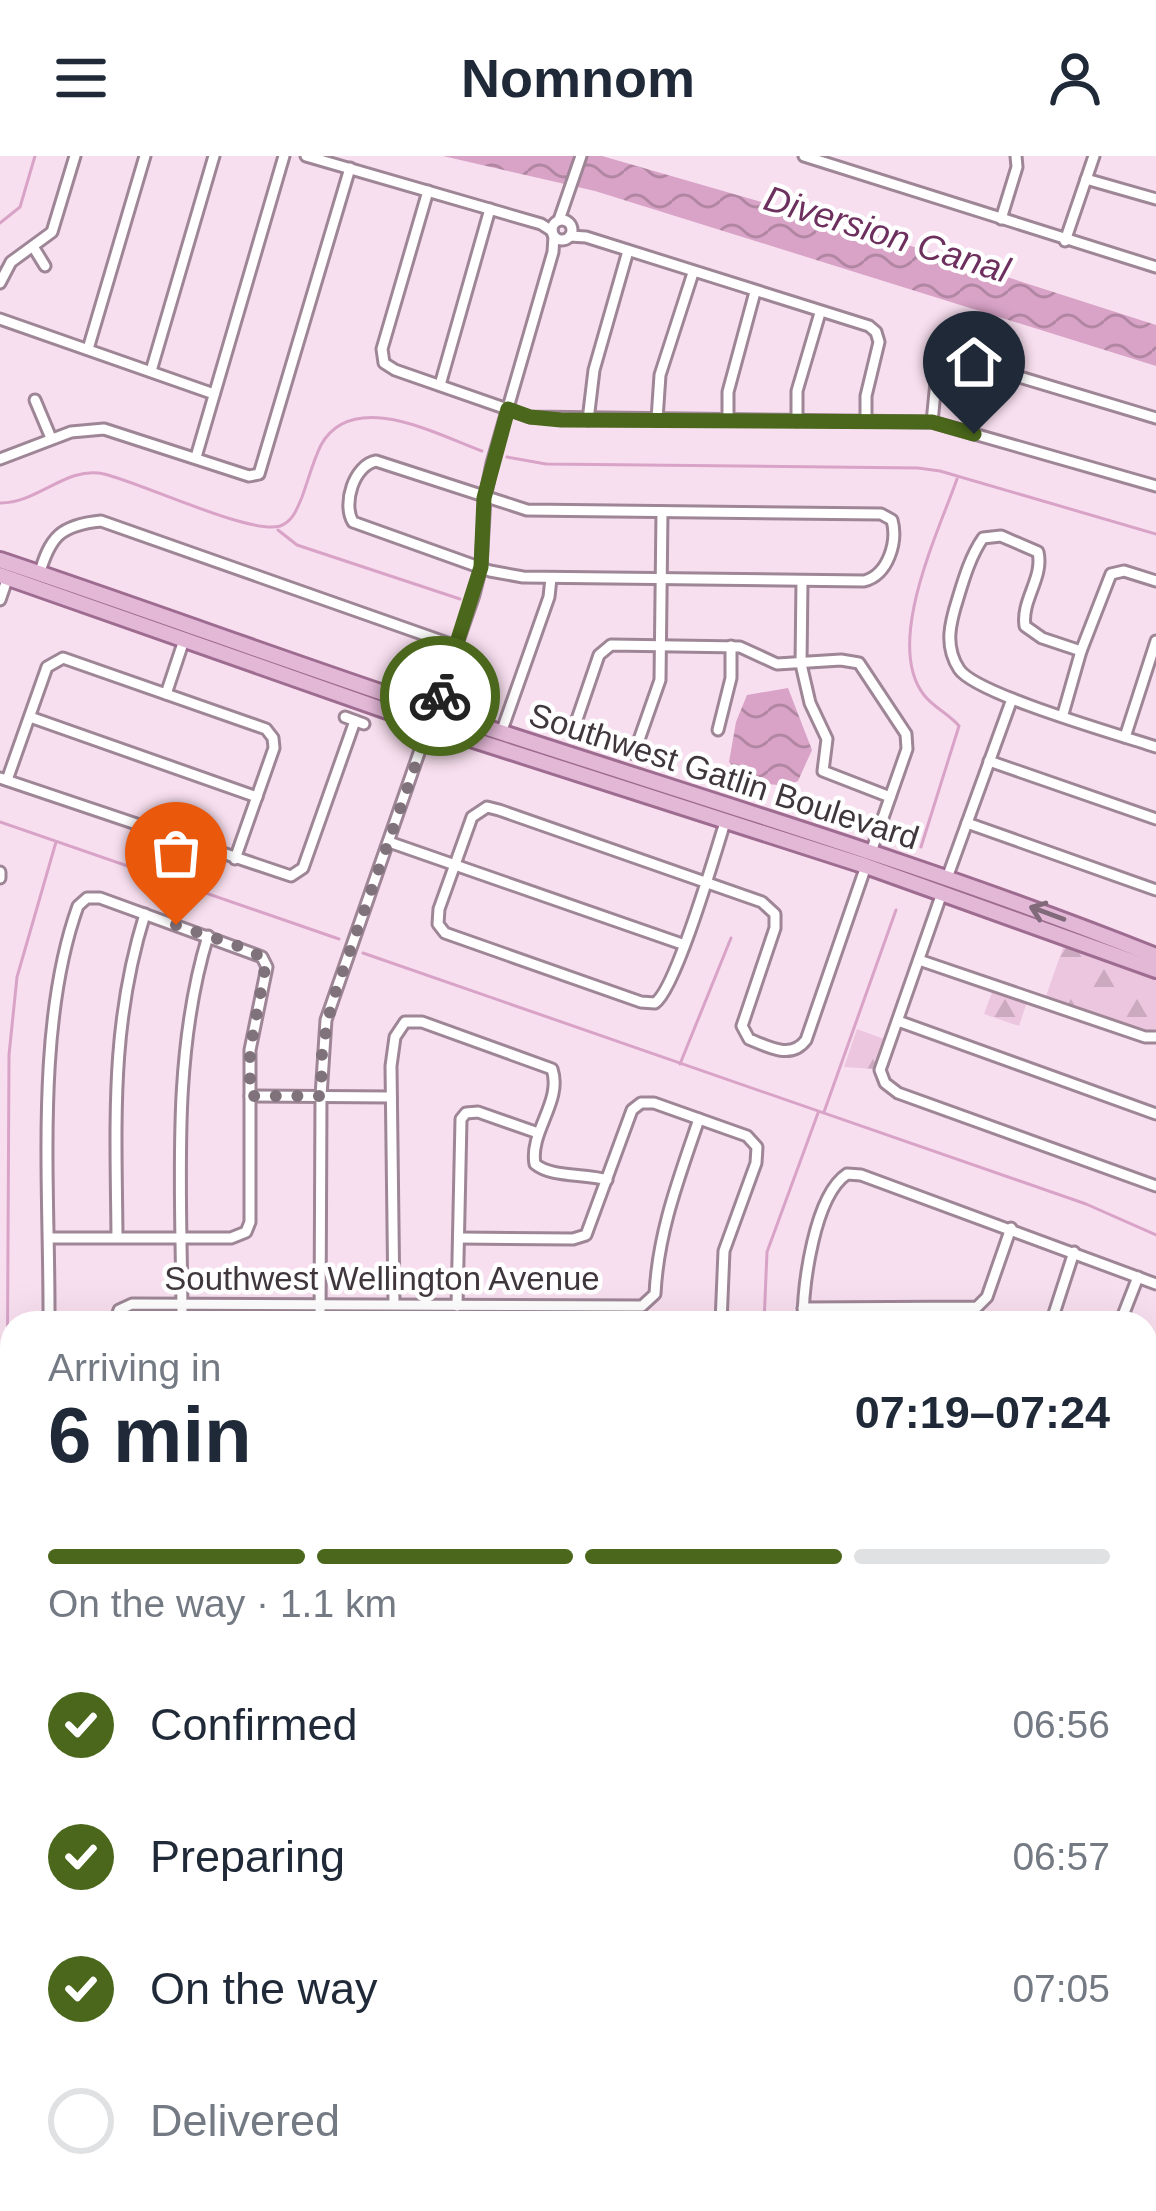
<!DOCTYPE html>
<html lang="en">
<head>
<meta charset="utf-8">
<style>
	:root { --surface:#fff; --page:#f2f2f3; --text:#1f2937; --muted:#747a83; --line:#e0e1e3; --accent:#4a671b }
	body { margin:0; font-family:Arial,sans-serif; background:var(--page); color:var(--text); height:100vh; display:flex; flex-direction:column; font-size:45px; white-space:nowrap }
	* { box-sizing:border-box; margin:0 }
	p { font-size:39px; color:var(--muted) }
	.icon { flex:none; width:66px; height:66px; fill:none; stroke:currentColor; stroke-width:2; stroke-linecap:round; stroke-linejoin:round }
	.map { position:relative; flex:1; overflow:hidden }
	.details { position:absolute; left:0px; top:1155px; width:1158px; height:900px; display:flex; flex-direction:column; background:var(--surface); border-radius:36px 36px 0 0; box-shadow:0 12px 48px #0002 }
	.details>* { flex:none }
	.pin { position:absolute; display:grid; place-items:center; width:102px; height:102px; color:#fff; margin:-123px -51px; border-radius:50% 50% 50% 0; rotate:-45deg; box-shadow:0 0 12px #0007 }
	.pin .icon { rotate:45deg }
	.courier { position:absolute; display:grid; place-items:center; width:120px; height:120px; margin:-60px; border:9px solid #4a671b; border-radius:50%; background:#fff; color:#222; box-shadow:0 3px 15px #0007 }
	.headline em { font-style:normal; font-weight:700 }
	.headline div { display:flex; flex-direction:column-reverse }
	.headline { display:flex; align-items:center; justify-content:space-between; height:204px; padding:0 48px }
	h1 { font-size:78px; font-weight:700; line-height:90px }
	.bar { display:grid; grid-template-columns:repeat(4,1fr); gap:18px 12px; align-content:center; height:144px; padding:0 48px }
	.bar i { height:15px; border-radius:9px; background:var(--line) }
	.bar .current { background:var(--accent) }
	.bar p { grid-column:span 4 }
	ol { padding:0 48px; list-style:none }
	li { display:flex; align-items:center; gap:36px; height:132px }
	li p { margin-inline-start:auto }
	li .icon { padding:12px; border-radius:50%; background:var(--accent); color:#fff; stroke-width:4 }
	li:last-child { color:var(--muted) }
	li i { width:66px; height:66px; border:6px solid var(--line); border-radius:50% }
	header { display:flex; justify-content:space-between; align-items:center; height:156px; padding:0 48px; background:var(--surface); font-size:54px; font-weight:700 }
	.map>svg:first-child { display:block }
	.forest { fill:url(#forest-firs) }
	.water { fill:url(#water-waves) }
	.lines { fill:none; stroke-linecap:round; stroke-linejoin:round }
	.stream { stroke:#d8a3c7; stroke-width:3 }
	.minor-casing { stroke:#9e8696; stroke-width:15 }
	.major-casing { stroke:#9e6c90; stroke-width:20 }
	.minor { stroke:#fff; stroke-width:9 }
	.major { stroke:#e3b8d7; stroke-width:14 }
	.oneway { stroke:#816b7b }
	.done { stroke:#80727b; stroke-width:12; stroke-dasharray:0 21.6 }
	.route { stroke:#4a671b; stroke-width:15 }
	.labels { text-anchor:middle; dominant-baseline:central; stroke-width:9; stroke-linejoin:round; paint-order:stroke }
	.street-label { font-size:33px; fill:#40373d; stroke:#fff }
	.water-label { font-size:36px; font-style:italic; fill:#6d2f5d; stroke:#fff }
</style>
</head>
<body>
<header><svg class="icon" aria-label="menu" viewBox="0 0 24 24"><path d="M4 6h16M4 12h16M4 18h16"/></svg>Nomnom<svg class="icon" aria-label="person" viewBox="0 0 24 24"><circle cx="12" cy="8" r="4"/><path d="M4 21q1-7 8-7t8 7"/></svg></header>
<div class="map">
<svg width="1156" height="2055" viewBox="0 0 1156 2055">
	<defs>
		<pattern id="forest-firs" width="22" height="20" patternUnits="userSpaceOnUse" patternTransform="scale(3)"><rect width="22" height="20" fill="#ecc5df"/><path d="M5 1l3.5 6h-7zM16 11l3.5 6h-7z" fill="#cbaac0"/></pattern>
		<pattern id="water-waves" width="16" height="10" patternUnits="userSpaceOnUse" patternTransform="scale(3)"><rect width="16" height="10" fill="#d8a3c7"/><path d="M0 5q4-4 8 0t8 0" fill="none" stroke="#b186a3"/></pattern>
	</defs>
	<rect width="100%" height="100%" fill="#f8dfef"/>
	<g class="forest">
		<path d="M1065 786 1156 820V873L1147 875 1046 840Z"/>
		<path d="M994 831 1028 843 1019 870 984 858Z"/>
		<path d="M857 873 884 883 875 913 844 911Z"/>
	</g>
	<g class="water">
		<path d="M443 0H602L886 82 1156 169V210L595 35Z"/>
		<path d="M788 532 812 594 798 625C777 636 743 623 729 606L736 566 747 539Z"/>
	</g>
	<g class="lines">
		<g class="stream">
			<path d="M0 67 20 51 35 0"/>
			<path d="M507 301 546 308 918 312 940 315 1156 378"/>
			<path d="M0 347C37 348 67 309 104 318 142 327 250 379 280 370 293 365 297 353 302 341 308 325 313 305 321 289 353 232 438 279 482 295"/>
			<path d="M278 374 297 389 460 443"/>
			<path d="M0 666 339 783"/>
			<path d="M921 691 959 570C949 558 933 551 924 539 884 488 938 377 957 323"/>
			<path d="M363 797 1086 1048 1156 1079"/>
			<path d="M680 908 731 782"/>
			<path d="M824 956 896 754"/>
			<path d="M764 1167 767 1096 818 957"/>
			<path d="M12 1490 6 1463 9 899 17 821 56 686"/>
			<path d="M759 2055V2043"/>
		</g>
		<defs>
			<g id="minor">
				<path d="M306 0 541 68 552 75"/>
				<path d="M804 0 1156 111"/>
				<path d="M1086 23 1156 43"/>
				<path d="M428 35 382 193 384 207 395 214 530 261 932 266 1156 330"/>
				<path d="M1001 63 1017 11 1016 0"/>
				<circle cx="562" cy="74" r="10"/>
				<path d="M559 64 581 0"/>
				<path d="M570 80 586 81 869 170 876 176 879 186 866 240V265"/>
				<path d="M1065 85 1094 0"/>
				<path d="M34 92 45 110"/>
				<path d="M0 127 11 106 52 76 75 0"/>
				<path d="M0 163 214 238"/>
				<path d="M88 193 145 0"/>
				<path d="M151 215 214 0"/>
				<path d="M440 229 490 53"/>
				<path d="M35 244 51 282"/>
				<path d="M657 263 660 219 693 117"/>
				<path d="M588 264 594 214 628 95"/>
				<path d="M728 264V236L755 136"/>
				<path d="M797 265V235L820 157"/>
				<path d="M932 266 936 226 942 213 963 204 1156 262"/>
				<path d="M196 301 284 0"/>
				<path d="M0 303 71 276 104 273 249 320 259 318 350 12"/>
				<path d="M376 305 527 354 881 358 892 364C898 386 888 419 864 425L523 421 490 415 353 366C342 348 354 309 376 305Z"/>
				<path d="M39 419C50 381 60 369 101 365L456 490"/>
				<path d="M802 425 801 508 810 547 827 583 823 615 890 641"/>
				<path d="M0 444 8 421"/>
				<path d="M1081 495 1042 482 1025 470C1021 444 1044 422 1038 396L1001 380 983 382C971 399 964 422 958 442 950 467 944 490 959 513 975 538 1120 579 1156 591"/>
				<path d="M166 538 184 484"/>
				<path d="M1063 558 1081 495 1111 418 1124 415 1156 425"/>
				<path d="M30 561 257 641"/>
				<path d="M345 561 364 568"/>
				<path d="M718 574 731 522V490"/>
				<path d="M573 575 599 499 611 489 740 491 777 508 841 504 859 507 906 578 907 593 871 696"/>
				<path d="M501 577 549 441 551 422"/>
				<path d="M1125 581 1156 485"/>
				<path d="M634 598 660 524 662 356"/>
				<path d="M989 605 1156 663"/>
				<path d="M0 622 291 720 303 712 355 565"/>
				<path d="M7 624 47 511 63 502 266 573 273 582 274 592 235 703"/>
				<path d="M726 663C716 695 676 833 655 847L641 846 445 777 438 768 439 753 472 661 487 651 499 654 762 746 775 758V772L742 870 749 883C769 891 791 904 806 884L866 710"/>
				<path d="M967 667 1156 734"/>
				<path d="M389 686 682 788"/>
				<path d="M0 716V722"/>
				<path d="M947 722 1012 543"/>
				<path d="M942 737 880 914 885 927 898 937 1156 1030"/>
				<path d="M919 804 1145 881H1156"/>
				<path d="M898 865 1156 958"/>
				<path d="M250 940 391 941"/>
				<path d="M117 1081C116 966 110 870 145 758"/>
				<path d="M459 1082 573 1083 586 1079 632 954 641 947H654L747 980 757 991 756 1007 724 1095 721 1167"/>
				<path d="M394 1148 391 910 395 881 405 866H422L552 913C563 945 529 976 535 1008 552 1022 584 1017 607 1024"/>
				<path d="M457 1150 461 963 466 957 478 956 538 977"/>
				<path d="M803 1152 977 1151 987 1141 1011 1072"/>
				<path d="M49 1167C50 1036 34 872 78 750L87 742H100L262 801 267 811 250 894V1066L246 1076 231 1082H50"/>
				<path d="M115 1167 119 1154 132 1148 642 1150 655 1138C658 1076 679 1022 699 963"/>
				<path d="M182 1167C182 1039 170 904 208 780"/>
				<path d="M320 1167 321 940 326 864 474 439 481 411 485 342 492 307 553 96 554 80"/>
				<path d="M803 1167C803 1129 814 1040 847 1018L861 1019 1156 1128"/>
				<path d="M1051 1167 1074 1096"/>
				<path d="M1120 1167 1138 1121"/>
				<path d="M1146 1354H1156"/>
				<path d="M1146 1421H1156"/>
				<path d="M1146 1488H1156"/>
				<path d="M0 1539 12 1547"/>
				<path d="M1146 1555 1156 1553"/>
				<path d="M1146 1621H1156"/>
				<path d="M0 1628H12"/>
				<path d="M0 1695H12"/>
				<path d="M0 1762H12"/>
				<path d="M1146 1822H1156"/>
				<path d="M0 1829H12"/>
				<path d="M1146 1889H1156"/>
				<path d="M716 2043V2055"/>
				<path d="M44 2055V2043"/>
				<path d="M111 2055V2043"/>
				<path d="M179 2055V2043"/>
				<path d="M243 2055 244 2043"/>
				<path d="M315 2055V2043"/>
				<path d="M798 2055 801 2043"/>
				<path d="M1084 2055V2043"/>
				<path d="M1151 2055 1152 1955"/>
			</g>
			<g id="major">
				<path d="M0 404C167 460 332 522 500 576 720 648 941 714 1156 800"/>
				<path d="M0 419 427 569 866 710 1156 814"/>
			</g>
		</defs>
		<use href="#minor" class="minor-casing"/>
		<use href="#major" class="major-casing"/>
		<use href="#minor" class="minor"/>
		<use href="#major" class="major"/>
	</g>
	<defs><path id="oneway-shaft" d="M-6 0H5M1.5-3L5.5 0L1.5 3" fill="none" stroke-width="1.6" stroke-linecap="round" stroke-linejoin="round" transform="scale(3)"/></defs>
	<use class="oneway" href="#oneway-shaft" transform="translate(1047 757) rotate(-160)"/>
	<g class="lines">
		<path class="done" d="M176 769 253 795 266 807 250 894V940H321L322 895 332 846 440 540"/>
		<path class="route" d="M440 540 481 411 484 342 508 253 530 261 561 264 932 266 974 278"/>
	</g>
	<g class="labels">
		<g class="street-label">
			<text transform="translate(724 620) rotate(18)">Southwest Gatlin Boulevard</text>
			<text x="382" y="1122">Southwest Wellington Avenue</text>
		</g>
		<g class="water-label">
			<text transform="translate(887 78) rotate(17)">Diversion Canal</text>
		</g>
	</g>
</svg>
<div class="pin" style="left:176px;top:769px;background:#ea580c"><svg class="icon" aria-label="bag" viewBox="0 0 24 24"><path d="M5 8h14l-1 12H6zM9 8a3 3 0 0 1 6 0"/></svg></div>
<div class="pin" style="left:974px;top:278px;background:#1f2937"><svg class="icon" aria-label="home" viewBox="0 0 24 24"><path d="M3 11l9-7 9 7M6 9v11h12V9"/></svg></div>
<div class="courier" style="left:440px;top:540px"><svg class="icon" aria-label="bike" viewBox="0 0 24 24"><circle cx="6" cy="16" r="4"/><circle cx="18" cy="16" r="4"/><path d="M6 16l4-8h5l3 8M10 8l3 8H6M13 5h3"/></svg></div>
<section class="details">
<div class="headline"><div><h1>6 min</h1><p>Arriving in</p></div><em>07:19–07:24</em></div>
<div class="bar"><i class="current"></i><i class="current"></i><i class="current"></i><i></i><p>On the way · 1.1 km</p></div>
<ol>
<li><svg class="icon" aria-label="check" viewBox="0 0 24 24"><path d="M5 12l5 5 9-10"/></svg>Confirmed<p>06:56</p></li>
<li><svg class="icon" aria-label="check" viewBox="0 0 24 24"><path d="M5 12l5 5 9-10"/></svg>Preparing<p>06:57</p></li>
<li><svg class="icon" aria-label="check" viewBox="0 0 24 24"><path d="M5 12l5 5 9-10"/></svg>On the way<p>07:05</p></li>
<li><i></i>Delivered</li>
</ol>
</section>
</div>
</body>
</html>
